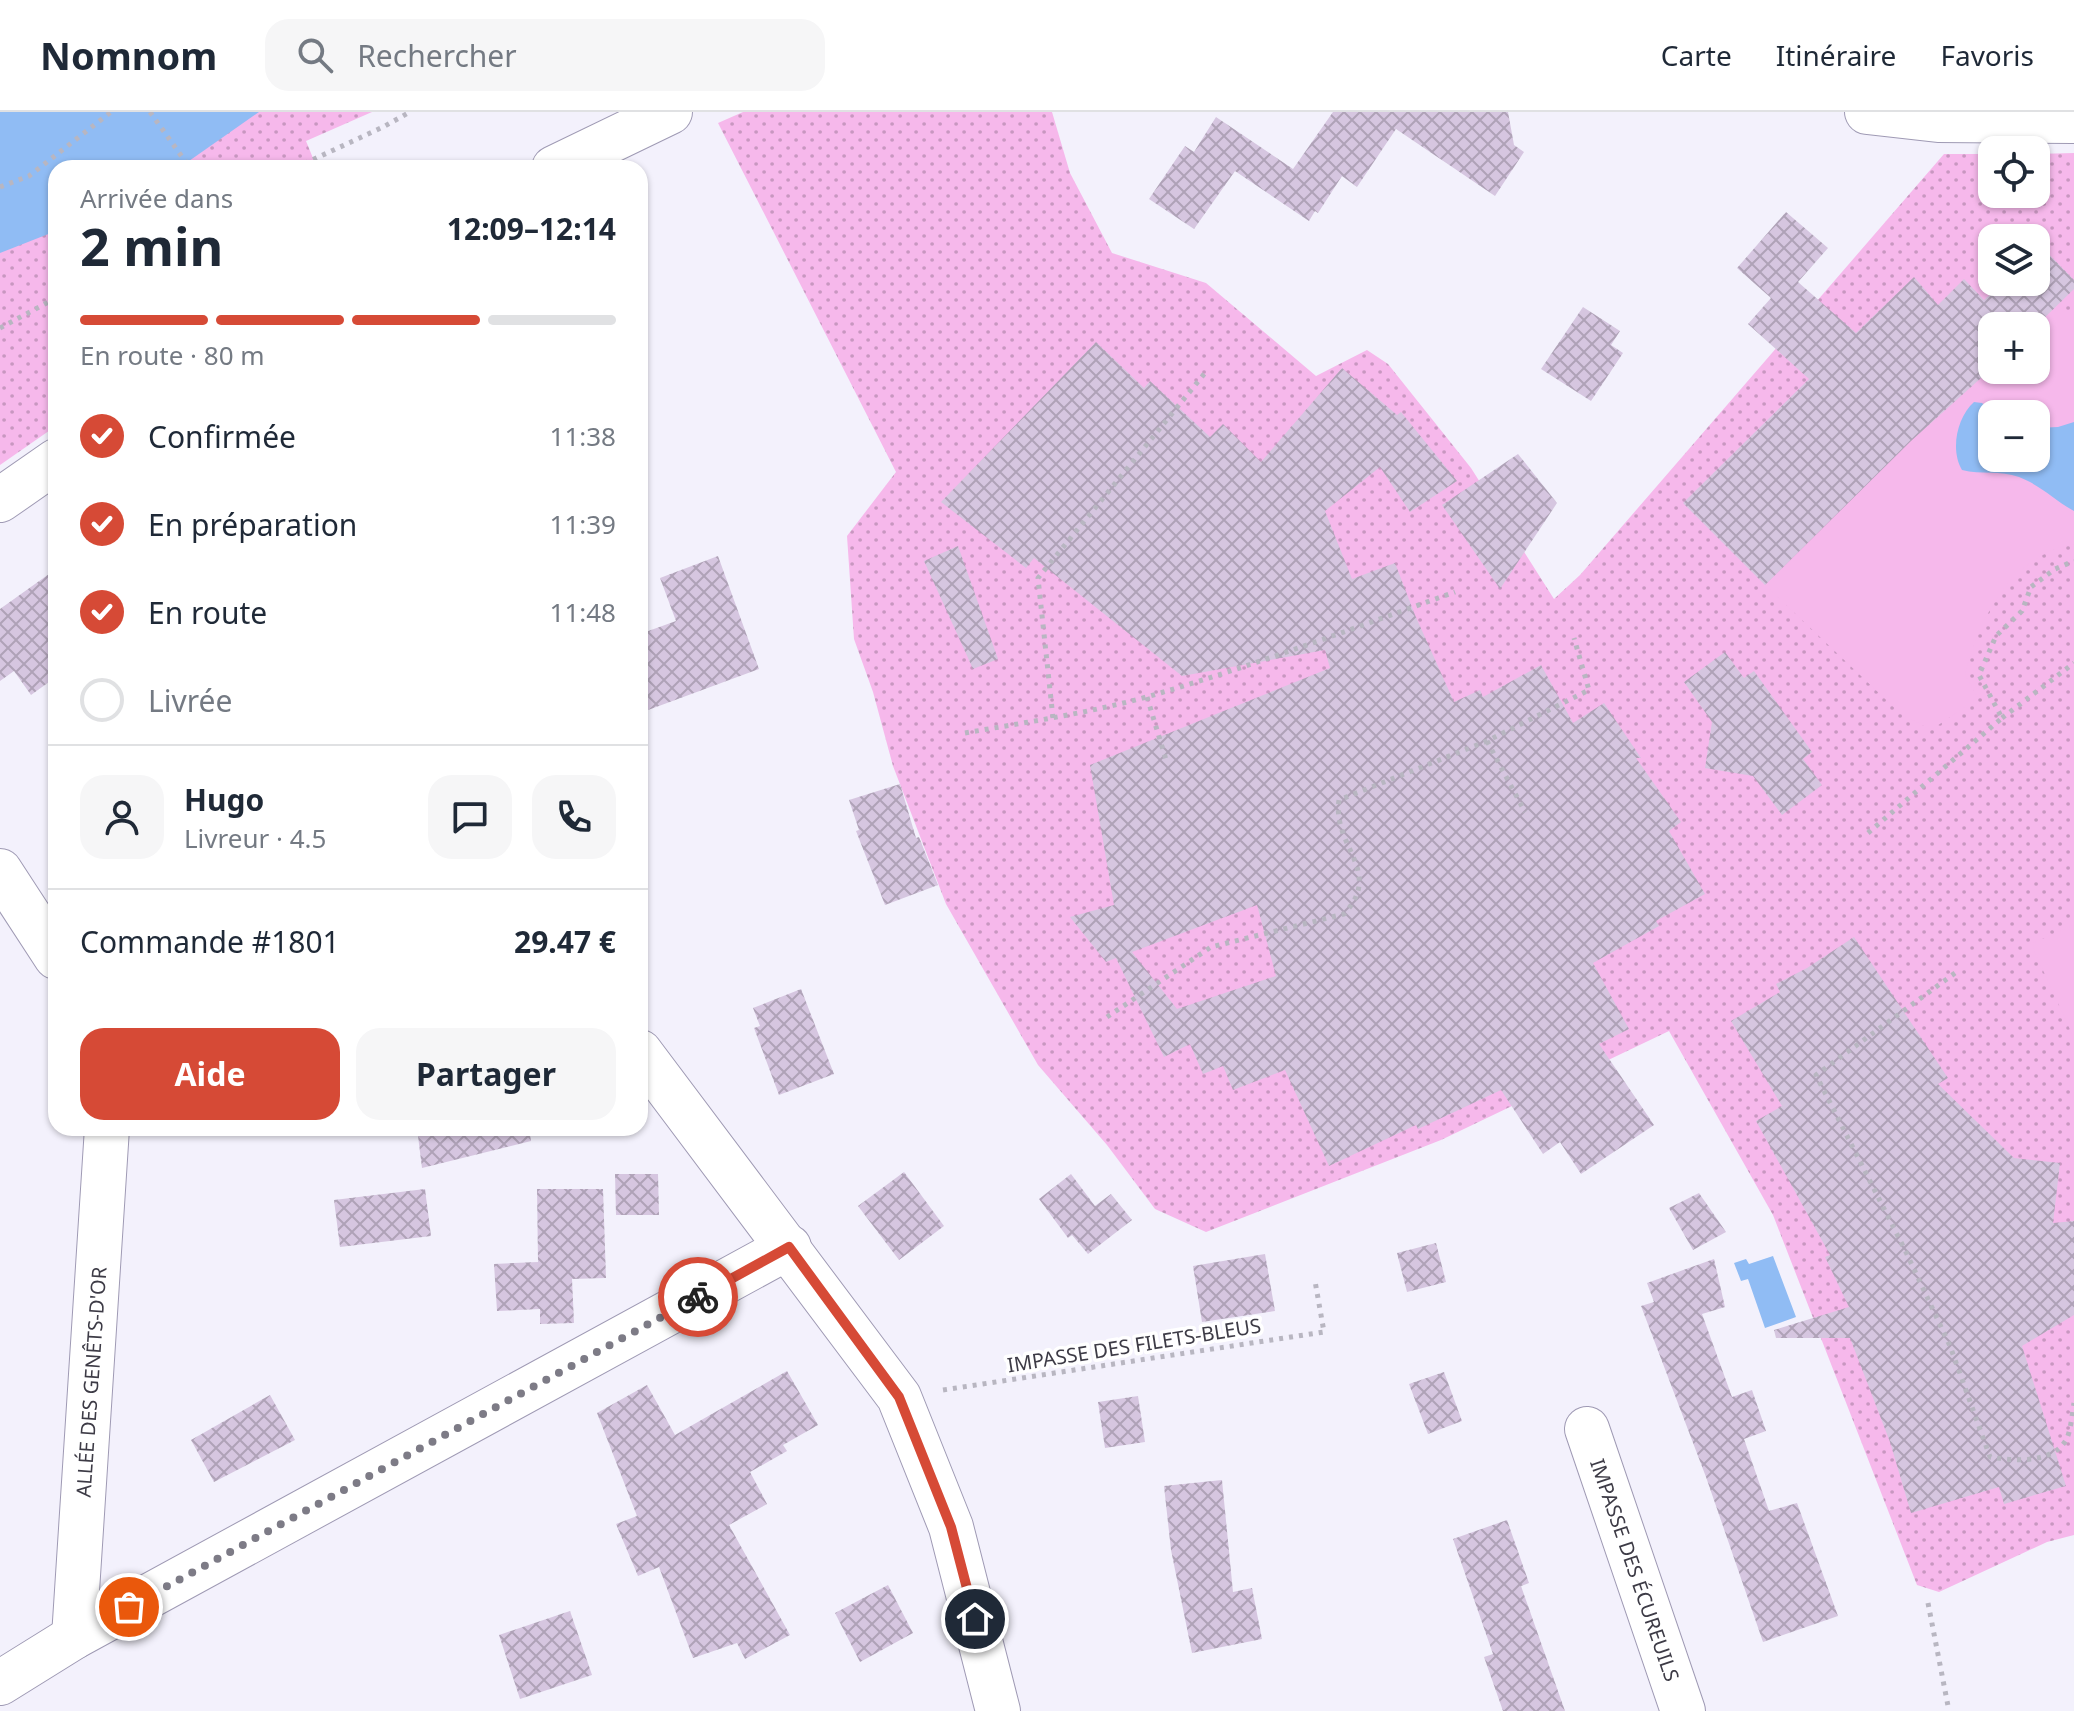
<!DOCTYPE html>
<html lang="fr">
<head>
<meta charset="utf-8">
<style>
	:root { --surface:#fff; --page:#f6f6f7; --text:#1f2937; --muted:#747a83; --line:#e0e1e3; --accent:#d64a36 }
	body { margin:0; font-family:"Noto Sans",sans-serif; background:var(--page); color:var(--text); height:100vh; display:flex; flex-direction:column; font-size:30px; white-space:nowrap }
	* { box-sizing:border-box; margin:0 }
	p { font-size:26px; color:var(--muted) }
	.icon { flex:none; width:44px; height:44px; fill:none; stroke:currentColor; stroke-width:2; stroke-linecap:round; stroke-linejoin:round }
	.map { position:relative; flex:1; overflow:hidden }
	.panel { position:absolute; left:48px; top:48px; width:600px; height:976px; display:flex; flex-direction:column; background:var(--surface); border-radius:24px; box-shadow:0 2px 6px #0004 }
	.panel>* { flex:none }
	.fabs { position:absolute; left:1978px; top:24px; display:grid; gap:16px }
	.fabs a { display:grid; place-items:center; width:72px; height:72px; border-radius:16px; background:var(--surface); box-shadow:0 2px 6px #0004; font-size:40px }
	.pin { position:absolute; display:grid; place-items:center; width:68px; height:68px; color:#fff; margin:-34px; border:4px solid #fff; border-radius:50%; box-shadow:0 2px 8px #0007 }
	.courier { position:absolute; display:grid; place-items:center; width:80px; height:80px; margin:-40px; border:6px solid #d64a36; border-radius:50%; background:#fff; color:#222; box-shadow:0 2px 10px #0007 }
	.headline em { font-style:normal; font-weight:700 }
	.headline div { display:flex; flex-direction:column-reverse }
	.headline { display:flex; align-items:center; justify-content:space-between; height:136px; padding:0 32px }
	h1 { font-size:52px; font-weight:700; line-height:60px }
	.bar { display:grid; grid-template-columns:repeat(4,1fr); gap:12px 8px; align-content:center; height:96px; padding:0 32px }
	.bar i { height:10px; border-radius:6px; background:var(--line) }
	.bar .on { background:var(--accent) }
	.bar p { grid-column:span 4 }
	.line { display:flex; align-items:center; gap:20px; padding:0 32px; border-top:2px solid var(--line) }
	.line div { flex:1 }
	.round { display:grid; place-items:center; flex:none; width:84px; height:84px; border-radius:24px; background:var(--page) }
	ol { padding:0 32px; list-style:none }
	li { display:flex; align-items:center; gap:24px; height:88px }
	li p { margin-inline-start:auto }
	li .icon { padding:8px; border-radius:50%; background:var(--accent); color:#fff; stroke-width:4 }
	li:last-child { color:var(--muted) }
	li i { width:44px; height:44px; border:4px solid var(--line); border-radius:50% }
	.action { display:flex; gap:16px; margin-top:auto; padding:16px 32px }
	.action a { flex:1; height:92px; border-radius:24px; background:var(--accent); color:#fff; font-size:32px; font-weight:700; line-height:92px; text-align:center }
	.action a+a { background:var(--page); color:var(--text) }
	header { display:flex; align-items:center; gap:48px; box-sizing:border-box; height:112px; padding:0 40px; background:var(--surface); border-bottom:2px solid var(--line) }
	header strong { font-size:38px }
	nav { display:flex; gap:44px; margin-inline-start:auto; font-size:28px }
	.search { width:560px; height:72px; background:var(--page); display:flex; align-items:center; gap:20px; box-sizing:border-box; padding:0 28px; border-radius:24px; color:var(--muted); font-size:30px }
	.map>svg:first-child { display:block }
	.grass { fill:url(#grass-dots); fill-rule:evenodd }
	.pitch { fill:#f6b8eb; fill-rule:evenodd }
	.water { fill:#90bcf4 }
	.building { fill:url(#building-cross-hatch); fill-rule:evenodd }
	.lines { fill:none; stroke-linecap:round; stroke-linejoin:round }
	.minor-casing { stroke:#9f9ab4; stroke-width:46 }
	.path { stroke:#b8b6c1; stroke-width:5; stroke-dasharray:4 6; stroke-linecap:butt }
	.minor { stroke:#fff; stroke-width:44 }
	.done { stroke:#7d7b86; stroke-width:8; stroke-dasharray:0 14.4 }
	.route { stroke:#d64a36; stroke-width:10 }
	.labels { text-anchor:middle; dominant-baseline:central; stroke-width:7; stroke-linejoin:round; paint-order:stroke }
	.street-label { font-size:20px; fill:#3d3b46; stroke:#fff }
</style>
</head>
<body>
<header>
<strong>Nomnom</strong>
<div class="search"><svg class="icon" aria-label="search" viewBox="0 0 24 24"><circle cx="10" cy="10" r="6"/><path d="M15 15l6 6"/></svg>Rechercher</div>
<nav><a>Carte</a><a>Itinéraire</a><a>Favoris</a></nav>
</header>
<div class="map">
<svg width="2074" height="1599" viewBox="0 0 2074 1599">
	<defs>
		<pattern id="grass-dots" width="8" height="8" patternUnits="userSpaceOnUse" patternTransform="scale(2)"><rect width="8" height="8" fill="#f6b8eb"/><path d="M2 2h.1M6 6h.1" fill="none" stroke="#c897c0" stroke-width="1.8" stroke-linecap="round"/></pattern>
		<pattern id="building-cross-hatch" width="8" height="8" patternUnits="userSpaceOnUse" patternTransform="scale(2)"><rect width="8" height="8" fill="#d6c6e0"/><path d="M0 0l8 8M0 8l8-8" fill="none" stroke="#afa2b7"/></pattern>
	</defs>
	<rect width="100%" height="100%" fill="#f3f1fc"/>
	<g class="grass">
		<path d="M256 0H372L306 29 317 56H167Z"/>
		<path d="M743 0H1052L1070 61 1112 141 1206 171 1316 264 1367 238 1388 252 1471 356 1554 487 1580 463 1944 42H1992V82H2036V42L2074 41V1423L2047 1430 1939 1480 1917 1473 1773 1103 1669 919 1441 1028 1206 1120 1155 1097 1107 1033 1038 953 946 792 893 654 873 580 854 527 847 424 896 360 718 11ZM1992 126H2036V170H1992ZM1992 214H2036V258H1992ZM1992 302H2036V346H1992Z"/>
		<path d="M56 112V314L0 353V136Z"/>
	</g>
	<g class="pitch">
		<path d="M2058 192 2074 208V432C2011 443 1979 507 1965 563L1978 586 1931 618 1900 601 1765 473 1911 329 1992 256 2036 258V214ZM1992 302H2036V346H1992Z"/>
		<path d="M2074 813V924H2073L2031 832Z"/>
	</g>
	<g class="water">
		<path d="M0 0H259L179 56H56V119L0 141Z"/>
		<path d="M1974 290 1982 291 1996 302H1992V346H2036V316L2058 315 2074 310V399C2054 388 2042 374 2019 365 2000 358 1981 363 1962 358 1950 338 1957 305 1974 290Z"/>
		<path d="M1773 1144 1796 1205 1765 1216 1748 1167 1741 1169 1734 1151 1746 1147 1749 1152Z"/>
	</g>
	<g class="building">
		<path d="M1333 0H1508L1514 33 1524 40 1495 84 1396 17 1357 75 1342 64 1318 101 1315 99 1309 109 1235 59 1194 117 1149 87 1185 34 1194 40 1216 5 1293 57Z"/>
		<path d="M1786 100 1828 136 1798 170 1856 221 1914 165 1938 193 1964 167 1984 188 2003 170H2036V129L2074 168V177L2036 214H1992V256L1911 329 1765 473 1683 391 1809 267 1748 212 1771 186 1737 156Z"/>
		<path d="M1583 195 1620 219 1611 233 1623 241 1591 289 1541 257Z"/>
		<path d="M1096 230 1144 276 1150 269 1210 325 1223 312 1261 350 1342 256 1397 303 1401 300 1457 369 1410 400 1380 355 1325 399 1352 467 1395 451 1415 503 1454 590 1480 578 1483 585 1541 553 1573 611 1604 591 1641 646H1636L1681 710 1669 719 1705 782 1656 809 1659 814 1593 851 1629 917 1599 932 1654 1013 1581 1062 1560 1030 1543 1042 1501 978 1418 1017 1416 1013 1329 1054 1285 958 1233 978 1223 954 1203 962 1190 932 1164 945 1116 846 1106 850 1070 805 1114 793 1090 653 1330 556 1325 538 1182 564 1034 446 1026 456 941 390ZM1257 793 1276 864 1177 897 1132 840Z"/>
		<path d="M1518 342 1557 391 1500 477 1442 393Z"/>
		<path d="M958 434 998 547 973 557 924 449Z"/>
		<path d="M718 444 759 557 640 601V522L676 509 660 466Z"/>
		<path d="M56 457V565L31 583 14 559 0 569V497Z"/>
		<path d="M1725 540 1744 566 1754 559 1812 640 1803 647 1822 673 1782 703 1753 664 1705 656 1712 610 1684 570Z"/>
		<path d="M900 672 916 726 919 725 938 773 885 793 856 719 859 718 849 688Z"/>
		<path d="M1854 825 1948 966 1938 972 2014 1046 2060 1051 2053 1111 2074 1109V1203L2022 1234 2066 1374 2004 1392 1999 1375 1911 1401 1890 1330 1850 1226H1776L1774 1218 1849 1195 1825 1145 1830 1143 1756 1009 1782 994 1731 909 1780 880 1776 872 1807 856Z"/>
		<path d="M801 877 834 962 779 983 754 916 760 914 753 896Z"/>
		<path d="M417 1016H529L531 1029 422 1056Z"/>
		<path d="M904 1060 944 1114 899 1148 858 1094Z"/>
		<path d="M615 1062H658L659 1103H616Z"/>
		<path d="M1071 1062 1095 1094 1111 1082 1132 1108 1088 1142 1072 1123 1068 1126 1039 1087Z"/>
		<path d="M425 1077 431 1124 340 1135 334 1088Z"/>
		<path d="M537 1077H603L606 1166 572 1167 574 1211 540 1212V1197L497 1199 494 1152 538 1150Z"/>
		<path d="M1699 1081 1726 1120 1693 1138 1669 1096Z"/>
		<path d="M1436 1131 1446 1170 1407 1180 1397 1141Z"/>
		<path d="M1265 1142 1275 1199 1202 1210 1193 1154Z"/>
		<path d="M1714 1147 1725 1195 1702 1202 1732 1285 1752 1278 1766 1319 1744 1327 1769 1399 1797 1391 1838 1504 1763 1530 1706 1365 1641 1194 1654 1190 1647 1171Z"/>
		<path d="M787 1259 818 1313 783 1333 787 1339 750 1360 767 1392 729 1413 790 1523 745 1547 737 1531 693 1546 659 1455 638 1464 616 1412 637 1404 597 1301 647 1273 675 1323Z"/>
		<path d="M1444 1260 1462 1309 1428 1322 1409 1272Z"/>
		<path d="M270 1283 295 1328 214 1370 191 1328Z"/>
		<path d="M1138 1284 1145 1330 1105 1336 1098 1290Z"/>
		<path d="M1222 1368 1233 1480 1252 1476 1262 1527 1192 1541 1171 1438 1164 1374Z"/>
		<path d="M1507 1408 1529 1471 1521 1474 1565 1599H1503L1484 1545 1493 1542 1453 1427Z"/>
		<path d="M888 1473 913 1521 860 1550 835 1501Z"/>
		<path d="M570 1499 592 1563 520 1587 499 1523Z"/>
	</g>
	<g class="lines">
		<defs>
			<g id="minor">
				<path d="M1867 0 1938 8 2074 9"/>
				<path d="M554 56 670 0"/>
				<path d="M0 388 56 349"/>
				<path d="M0 759 56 845"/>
				<path d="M640 940 899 1285 951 1415 998 1599"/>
				<path d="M1587 1317 1683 1599"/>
				<path d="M74 1525 107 1016"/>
				<path d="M0 1571 74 1525 789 1135"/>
			</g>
		</defs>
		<use href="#minor" class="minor-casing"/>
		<g class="path">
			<path d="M150 0 190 56"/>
			<path d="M295 56 383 15 410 0"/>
			<path d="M0 75 29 64 111 0"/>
			<path d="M0 216 56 186"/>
			<path d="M1147 585 1167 651"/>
			<path d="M1053 606 1038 466 1205 261"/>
			<path d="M2002 606 2074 551"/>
			<path d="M965 621C1027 610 1090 601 1150 584 1253 554 1354 516 1455 480"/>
			<path d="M1487 629 1525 700"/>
			<path d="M1868 721 2002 606 1979 563 1996 524 2022 499 2031 475 2055 457 2074 449"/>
			<path d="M1955 861 1816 963 1905 1138 1950 1234 1990 1345C2013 1349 2052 1352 2066 1328 2071 1319 2072 1302 2074 1291"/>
			<path d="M1107 905 1211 835 1344 802C1384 759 1332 735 1339 688L1487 629 1589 578 1574 526"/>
			<path d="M943 1278 1324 1220 1315 1169"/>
			<path d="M1928 1491 1949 1599"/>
		</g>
		<use href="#minor" class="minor"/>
	</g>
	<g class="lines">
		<path class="done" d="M129 1495 698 1185"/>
		<path class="route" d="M698 1185 789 1135 899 1285 951 1415 975 1507"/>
	</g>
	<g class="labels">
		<g class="street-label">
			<text transform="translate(1134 1233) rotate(-9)">IMPASSE DES FILETS-BLEUS</text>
			<text transform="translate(91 1270) rotate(-86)">ALLÉE DES GENÊTS-D'OR</text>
			<text transform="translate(1635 1458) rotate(71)">IMPASSE DES ÉCUREUILS</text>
		</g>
	</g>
</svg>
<div class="fabs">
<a><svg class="icon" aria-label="locate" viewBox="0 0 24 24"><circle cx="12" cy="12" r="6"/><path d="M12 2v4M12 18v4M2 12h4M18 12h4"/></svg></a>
<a><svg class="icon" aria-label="layers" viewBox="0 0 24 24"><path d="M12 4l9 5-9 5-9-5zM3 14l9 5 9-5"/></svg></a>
<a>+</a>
<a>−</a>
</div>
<div class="pin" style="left:129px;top:1495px;background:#ea580c"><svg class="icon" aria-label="bag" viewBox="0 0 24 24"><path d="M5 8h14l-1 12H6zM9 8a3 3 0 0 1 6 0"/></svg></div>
<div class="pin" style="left:975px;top:1507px;background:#1f2937"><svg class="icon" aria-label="home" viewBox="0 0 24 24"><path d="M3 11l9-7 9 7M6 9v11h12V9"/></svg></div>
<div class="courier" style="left:698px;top:1185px"><svg class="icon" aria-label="bike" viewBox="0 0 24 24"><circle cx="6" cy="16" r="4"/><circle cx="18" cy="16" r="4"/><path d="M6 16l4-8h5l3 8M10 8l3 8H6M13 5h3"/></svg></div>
<section class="panel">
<div class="headline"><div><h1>2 min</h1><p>Arrivée dans</p></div><em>12:09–12:14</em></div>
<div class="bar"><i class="on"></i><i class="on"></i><i class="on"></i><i></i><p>En route · 80 m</p></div>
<ol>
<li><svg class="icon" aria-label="check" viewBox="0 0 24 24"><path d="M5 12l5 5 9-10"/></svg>Confirmée<p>11:38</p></li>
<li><svg class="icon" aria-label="check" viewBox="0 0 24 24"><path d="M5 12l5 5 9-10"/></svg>En préparation<p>11:39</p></li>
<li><svg class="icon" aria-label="check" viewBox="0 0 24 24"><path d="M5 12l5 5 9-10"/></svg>En route<p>11:48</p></li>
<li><i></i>Livrée</li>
</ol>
<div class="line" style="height:144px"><a class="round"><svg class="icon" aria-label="person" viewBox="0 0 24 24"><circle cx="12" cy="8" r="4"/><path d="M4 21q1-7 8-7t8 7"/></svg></a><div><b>Hugo</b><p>Livreur · 4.5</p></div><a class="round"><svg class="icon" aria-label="chat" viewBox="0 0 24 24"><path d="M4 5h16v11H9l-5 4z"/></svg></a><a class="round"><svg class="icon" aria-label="phone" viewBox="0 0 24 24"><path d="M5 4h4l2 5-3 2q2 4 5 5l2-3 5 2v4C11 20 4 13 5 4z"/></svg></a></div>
<div class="line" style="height:104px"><div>Commande #1801</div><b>29.47 €</b></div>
<div class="action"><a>Aide</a><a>Partager</a></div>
</section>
</div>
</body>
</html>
